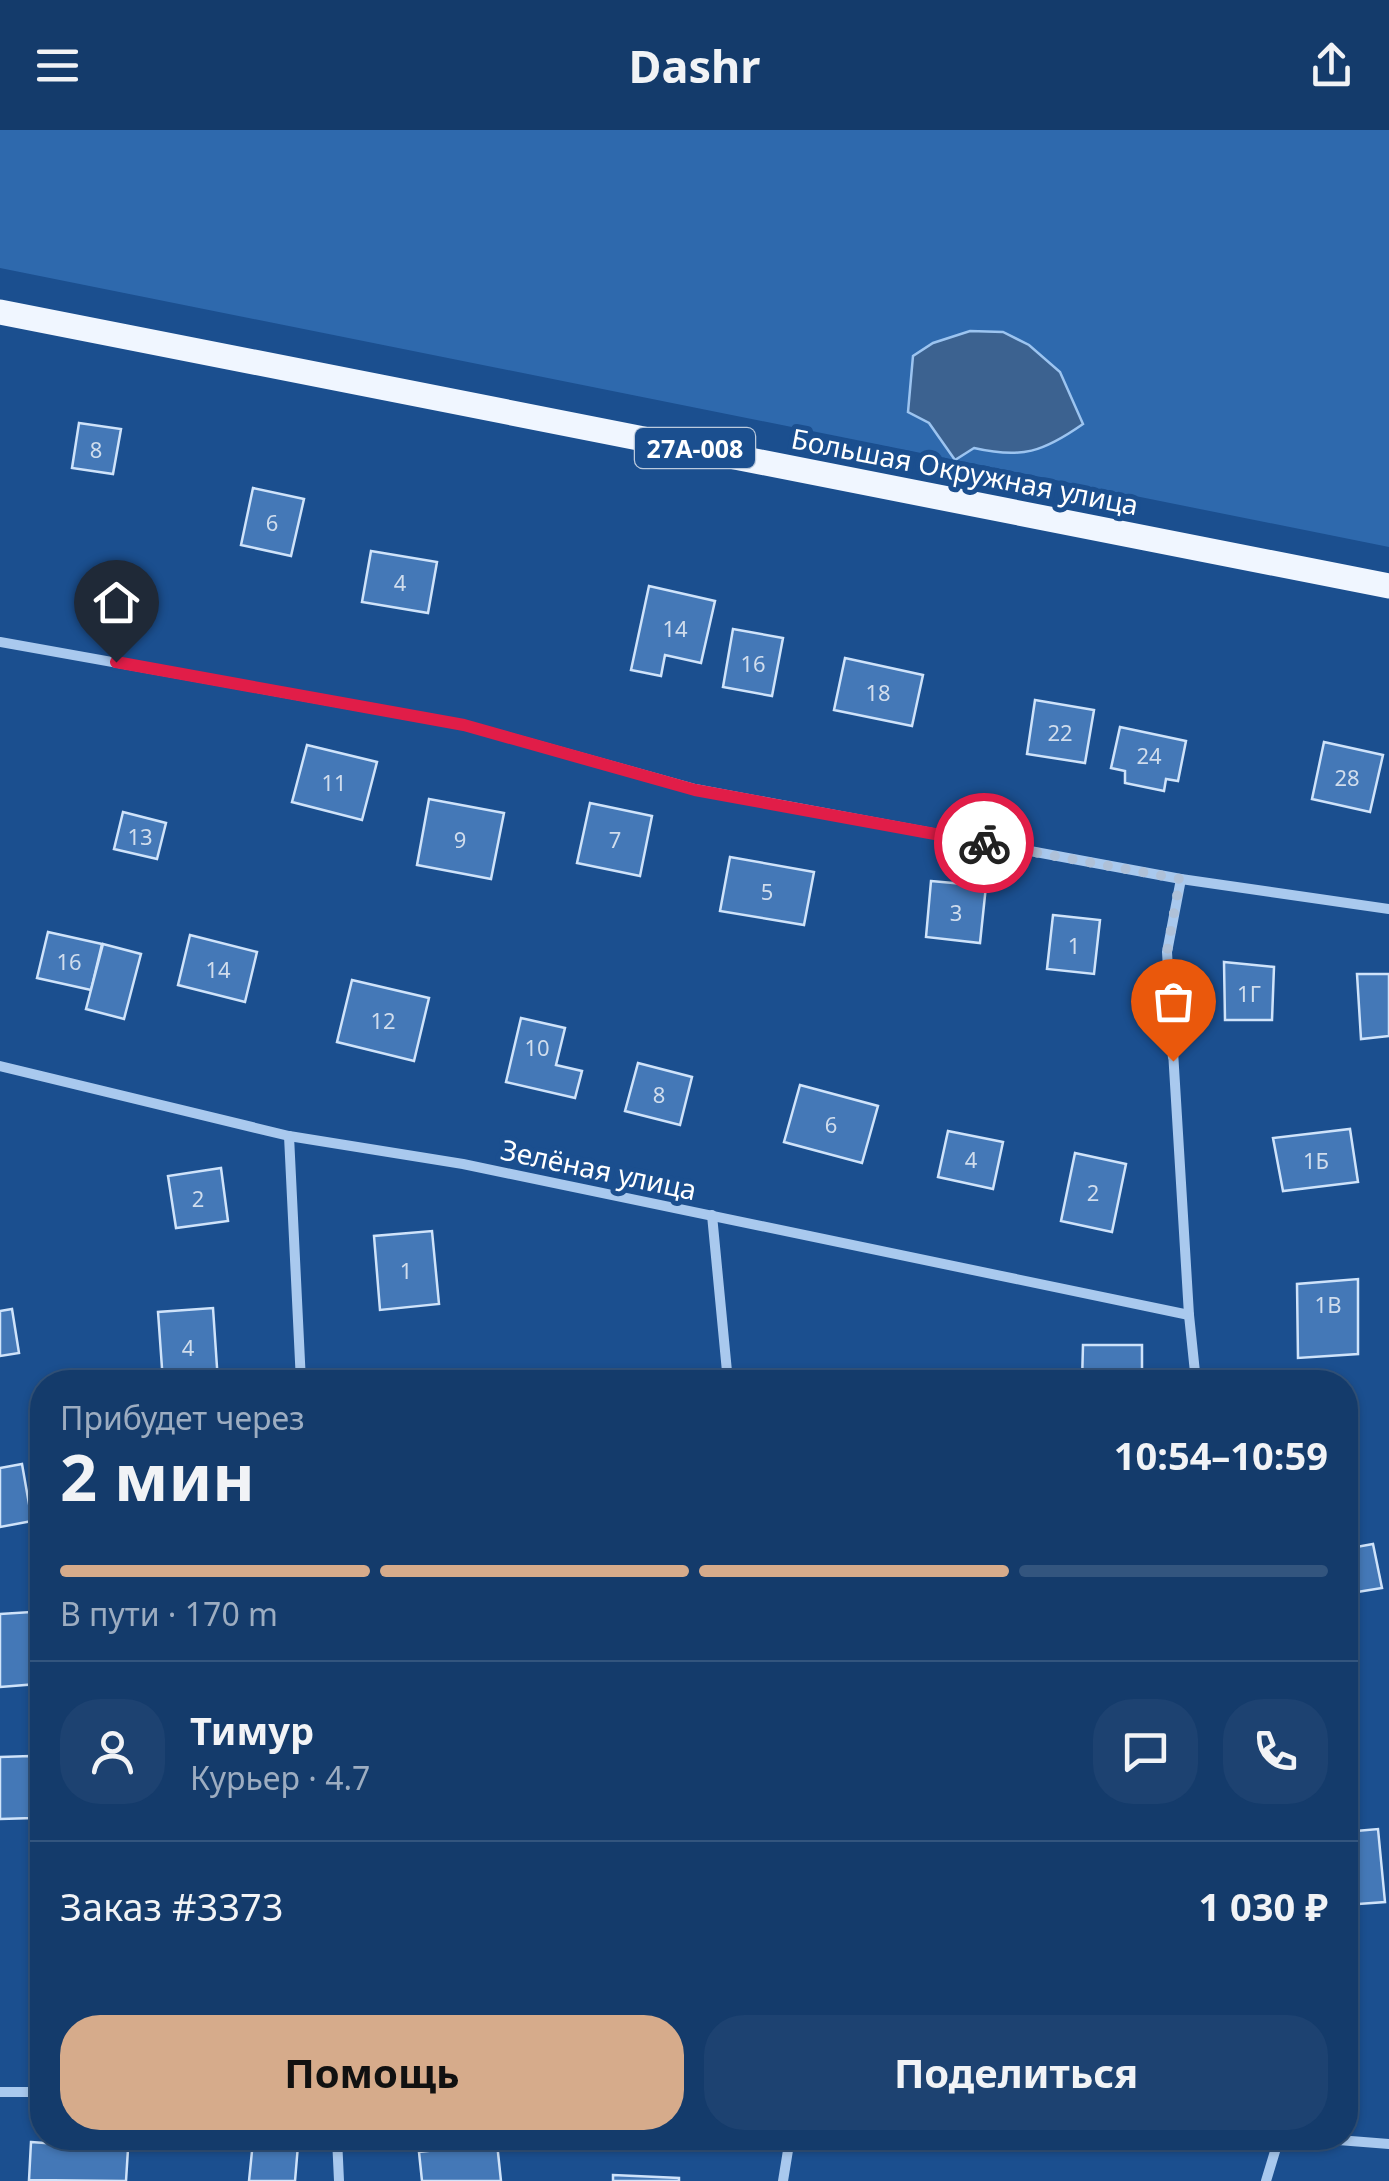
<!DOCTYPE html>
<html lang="ru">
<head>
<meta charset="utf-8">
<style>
	:root { --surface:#143b6b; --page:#1d4271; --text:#f1f3f6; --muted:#9dadc1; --line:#33557e; --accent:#d6ab8b }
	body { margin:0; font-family:"Noto Sans",sans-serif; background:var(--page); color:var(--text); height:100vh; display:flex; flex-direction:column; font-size:38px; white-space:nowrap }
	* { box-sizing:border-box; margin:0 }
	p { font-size:32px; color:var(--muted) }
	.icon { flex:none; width:55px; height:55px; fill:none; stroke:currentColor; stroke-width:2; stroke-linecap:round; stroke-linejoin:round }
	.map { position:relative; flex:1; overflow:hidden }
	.sheet { position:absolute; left:30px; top:1240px; width:1328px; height:780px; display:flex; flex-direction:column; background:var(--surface); border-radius:40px; box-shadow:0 2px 8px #0004,0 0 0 2px var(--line) }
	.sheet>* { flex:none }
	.pin { position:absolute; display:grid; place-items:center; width:85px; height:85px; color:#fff; margin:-102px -42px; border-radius:50% 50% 50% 0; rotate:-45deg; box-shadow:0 0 10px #0007 }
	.pin .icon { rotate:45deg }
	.courier { position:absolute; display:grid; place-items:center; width:100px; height:100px; margin:-50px; border:8px solid #e11d48; border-radius:50%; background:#fff; color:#222; box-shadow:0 2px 12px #0007 }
	.overview em { font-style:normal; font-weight:700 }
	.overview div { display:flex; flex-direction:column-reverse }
	.overview { display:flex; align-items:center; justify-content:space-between; height:170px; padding:0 30px }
	h1 { font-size:65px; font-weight:700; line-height:75px }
	.bar { display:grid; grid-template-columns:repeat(4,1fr); gap:15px 10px; align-content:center; height:120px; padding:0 30px }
	.bar i { height:12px; border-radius:8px; background:var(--line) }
	.bar .active { background:var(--accent) }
	.bar p { grid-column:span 4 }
	.line { display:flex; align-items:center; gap:25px; padding:0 30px; border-top:2px solid var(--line) }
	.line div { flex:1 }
	.round { display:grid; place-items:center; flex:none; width:105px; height:105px; border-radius:40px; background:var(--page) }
	.cta { display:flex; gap:20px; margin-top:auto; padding:20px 30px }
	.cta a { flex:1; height:115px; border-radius:40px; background:var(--accent); color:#111; font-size:40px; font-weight:700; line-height:115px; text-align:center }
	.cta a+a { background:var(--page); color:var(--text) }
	header { display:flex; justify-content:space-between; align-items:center; height:130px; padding:0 30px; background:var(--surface); font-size:45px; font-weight:700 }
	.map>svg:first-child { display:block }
	.green { fill:#2e69ad }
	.water { fill:#3c6290; stroke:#9cc4f0; stroke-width:2.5 }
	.building { fill:#4478b7; stroke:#cfe3fa; stroke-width:2.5 }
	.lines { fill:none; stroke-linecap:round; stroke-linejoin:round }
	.street { stroke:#a9c9ee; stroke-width:10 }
	.primary { stroke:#f0f6ff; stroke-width:25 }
	.done { stroke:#afc1d8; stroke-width:10; stroke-dasharray:0 18 }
	.route { stroke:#e11d48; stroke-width:12 }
	.labels { text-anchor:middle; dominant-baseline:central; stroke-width:10; stroke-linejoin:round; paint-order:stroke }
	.number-label { font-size:22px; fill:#d0dded }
	.shield { fill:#1b4f8f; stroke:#bbcadd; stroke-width:2.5 }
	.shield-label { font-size:25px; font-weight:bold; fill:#fff }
	.street-label { font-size:28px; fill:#fff; stroke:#1b4f8f }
</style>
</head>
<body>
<header><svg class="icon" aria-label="menu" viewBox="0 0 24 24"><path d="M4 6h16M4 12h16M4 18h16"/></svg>Dashr<svg class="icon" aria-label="share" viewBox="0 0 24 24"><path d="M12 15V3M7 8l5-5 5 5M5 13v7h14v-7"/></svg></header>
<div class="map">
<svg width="1389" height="2051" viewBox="0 0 1389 2051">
	<rect width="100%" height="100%" fill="#1b4f8f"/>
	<path class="green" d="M0 0H1389V417L0 138Z"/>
	<path class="water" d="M970 201 1003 202 1029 215 1060 242 1083 294C1043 322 1022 329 974 318L955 330 929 293 908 282 913 226 933 213Z"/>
	<g class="building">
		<path d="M79 293 121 299 113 344 72 338Z"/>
		<path d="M253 358 304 369 291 426 241 415Z"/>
		<path d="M371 421 437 432 428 483 362 472Z"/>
		<path d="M649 456 715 471 701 533 665 525 661 546 631 540Z"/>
		<path d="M733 499 783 508 772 566 723 557Z"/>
		<path d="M845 528 923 545 912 596 834 580Z"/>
		<path d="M1035 570 1094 580 1085 633 1027 624Z"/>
		<path d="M1120 597 1186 611 1178 651 1166 649 1164 661 1125 653V641L1111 638Z"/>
		<path d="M1324 612 1383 625 1370 682 1312 669Z"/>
		<path d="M307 615 377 632 362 690 292 672Z"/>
		<path d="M429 669 504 683 491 749 417 735Z"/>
		<path d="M590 673 652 686 640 746 577 733Z"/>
		<path d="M123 682 166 693 157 729 114 719Z"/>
		<path d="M730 727 814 742 804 795 720 781Z"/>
		<path d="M931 751 986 756 980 813 926 807Z"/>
		<path d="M1053 785 1100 790 1094 844 1047 839Z"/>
		<path d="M48 802 102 814 91 860 37 848Z"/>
		<path d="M190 805 257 822 245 872 178 855Z"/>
		<path d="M103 814 141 824 124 889 86 879Z"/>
		<path d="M1224 832 1274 837 1272 890H1225Z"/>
		<path d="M1357 844H1389V906L1361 909Z"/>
		<path d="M352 850 429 868 414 931 337 912Z"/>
		<path d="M521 888 565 898 556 935 582 941 575 968 506 952Z"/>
		<path d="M638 933 692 947 680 995 625 981Z"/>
		<path d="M800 955 878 976 862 1033 784 1012Z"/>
		<path d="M1350 999 1358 1052 1283 1061 1273 1008Z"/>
		<path d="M948 1001 1003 1012 993 1059 938 1047Z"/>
		<path d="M1075 1023 1126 1034 1112 1102 1061 1091Z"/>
		<path d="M221 1038 228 1091 176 1098 168 1046Z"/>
		<path d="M432 1101 439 1174 380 1180 374 1106Z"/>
		<path d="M1358 1149V1224L1298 1228 1297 1154Z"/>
		<path d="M213 1178 218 1252H163L158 1182Z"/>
		<path d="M12 1179 19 1223 0 1226V1181Z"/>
		<path d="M1083 1215H1142V1252H1082Z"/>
		<path d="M442 1241 444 1252H386Z"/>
		<path d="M22 1334 32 1391 0 1397V1338Z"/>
		<path d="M1373 1414 1382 1458 1345 1464V1419Z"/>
		<path d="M31 1482 37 1554 0 1557V1484Z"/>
		<path d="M30 1626 33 1688 0 1689V1627Z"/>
		<path d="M1378 1699 1385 1772 1345 1775V1702Z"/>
		<path d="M39 1816H42V1874H40Z"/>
		<path d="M253 2011 298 2015 295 2051H249Z"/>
		<path d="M31 2012 128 2019 126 2051 29 2050Z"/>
		<path d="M497 2013 501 2051H422L419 2022Z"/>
		<path d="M613 2045 679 2048V2051H613Z"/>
	</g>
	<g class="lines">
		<g class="street">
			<path d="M0 512 464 595 695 659 1181 749 1389 779"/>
			<path d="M1181 749 1167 822 1189 1185 1196 1252"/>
			<path d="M0 936 289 1006 463 1034 1189 1185"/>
			<path d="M289 1006 301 1252"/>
			<path d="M712 1085 728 1252"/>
			<path d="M0 1962H42"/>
			<path d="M337 2008 339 2051"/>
			<path d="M1313 2008 1389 2014"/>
			<path d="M783 2051 790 2008"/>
			<path d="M1266 2051 1279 2008"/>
		</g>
		<path class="primary" d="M0 182 1389 456"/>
	</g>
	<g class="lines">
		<path class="done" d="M984 713 1180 749 1167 822 1173 931"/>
		<path class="route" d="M116 532 464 595 695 660 984 713"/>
	</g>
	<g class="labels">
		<g class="number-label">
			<text x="96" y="319">8</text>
			<text x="272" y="392">6</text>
			<text x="400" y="452">4</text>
			<text x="675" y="498">14</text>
			<text x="753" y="533">16</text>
			<text x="878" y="562">18</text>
			<text x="1060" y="602">22</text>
			<text x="1149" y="625">24</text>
			<text x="1347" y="647">28</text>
			<text x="334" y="652">11</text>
			<text x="140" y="706">13</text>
			<text x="460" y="709">9</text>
			<text x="615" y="709">7</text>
			<text x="767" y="761">5</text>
			<text x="956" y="782">3</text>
			<text x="1074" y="815">1</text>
			<text x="69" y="831">16</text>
			<text x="218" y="839">14</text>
			<text x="1249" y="863">1Г</text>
			<text x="383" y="890">12</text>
			<text x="537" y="917">10</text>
			<text x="659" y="964">8</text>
			<text x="831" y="994">6</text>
			<text x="971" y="1029">4</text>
			<text x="1316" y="1030">1Б</text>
			<text x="1093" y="1062">2</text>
			<text x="198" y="1068">2</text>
			<text x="406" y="1140">1</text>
			<text x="1328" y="1174">1В</text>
			<text x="188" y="1217">4</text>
		</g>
		<rect class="shield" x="635" y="298" width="120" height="40" rx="8"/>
		<g class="shield-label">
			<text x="695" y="318">27А-008</text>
		</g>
		<g class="street-label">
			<text transform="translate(965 341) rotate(11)">Большая Окружная улица</text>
			<text transform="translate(599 1039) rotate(12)">Зелёная улица</text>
		</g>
	</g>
</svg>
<div class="pin" style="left:1173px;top:931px;background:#ea580c"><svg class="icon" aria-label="bag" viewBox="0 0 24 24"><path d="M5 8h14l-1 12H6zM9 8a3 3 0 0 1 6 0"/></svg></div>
<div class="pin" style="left:116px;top:532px;background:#1f2937"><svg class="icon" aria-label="home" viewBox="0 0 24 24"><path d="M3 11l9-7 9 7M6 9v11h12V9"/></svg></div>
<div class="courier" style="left:984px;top:713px"><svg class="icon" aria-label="bike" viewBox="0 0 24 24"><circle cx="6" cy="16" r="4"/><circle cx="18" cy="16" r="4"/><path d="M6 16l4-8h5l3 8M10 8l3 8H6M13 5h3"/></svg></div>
<section class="sheet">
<div class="overview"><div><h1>2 мин</h1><p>Прибудет через</p></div><em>10:54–10:59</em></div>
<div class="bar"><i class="active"></i><i class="active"></i><i class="active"></i><i></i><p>В пути · 170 m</p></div>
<div class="line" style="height:180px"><a class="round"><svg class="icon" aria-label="person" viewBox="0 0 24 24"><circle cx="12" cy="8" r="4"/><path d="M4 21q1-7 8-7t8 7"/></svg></a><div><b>Тимур</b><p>Курьер · 4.7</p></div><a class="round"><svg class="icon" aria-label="chat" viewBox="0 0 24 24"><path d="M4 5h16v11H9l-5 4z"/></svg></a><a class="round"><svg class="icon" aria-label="phone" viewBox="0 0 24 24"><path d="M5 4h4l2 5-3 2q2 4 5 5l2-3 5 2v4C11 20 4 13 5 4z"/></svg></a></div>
<div class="line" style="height:130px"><div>Заказ #3373</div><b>1 030 ₽</b></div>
<div class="cta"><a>Помощь</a><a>Поделиться</a></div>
</section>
</div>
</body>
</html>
